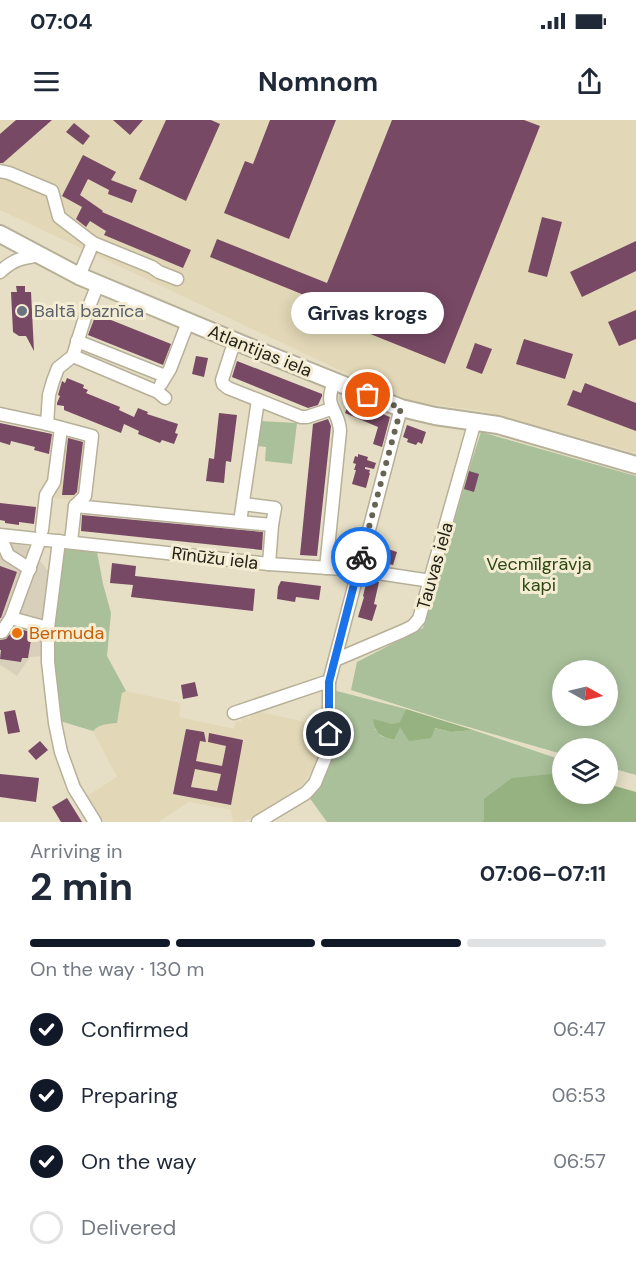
<!DOCTYPE html>
<html lang="en">
<head>
<meta charset="utf-8">
<style>
	:root { --surface:#fff; --page:#f2f2f3; --text:#1f2937; --muted:#747a83; --line:#e0e1e3; --accent:#111827 }
	body { margin:0; font-family:"DM Sans",sans-serif; background:var(--page); color:var(--text); height:100vh; display:flex; flex-direction:column; font-size:22px; white-space:nowrap }
	* { box-sizing:border-box; margin:0 }
	p { font-size:20px; color:var(--muted) }
	.icon { flex:none; width:33px; height:33px; fill:none; stroke:currentColor; stroke-width:2; stroke-linecap:round; stroke-linejoin:round }
	.map { position:relative; height:702px; overflow:hidden }
	.side { display:flex; flex-direction:column; background:var(--surface); flex:1 }
	.side>* { flex:none }
	.needle { width:39px; rotate:98deg }
	.buttons { position:absolute; left:552px; top:540px; display:grid; gap:12px }
	.buttons a { display:grid; place-items:center; width:66px; height:66px; border-radius:50%; background:var(--surface); box-shadow:0 3px 15px #0003; font-size:30px }
	.pin { position:absolute; display:grid; place-items:center; width:51px; height:51px; color:#fff; margin:-26px; border:3px solid #fff; border-radius:50%; box-shadow:0 2px 6px #0007 }
	.courier { position:absolute; display:grid; place-items:center; width:60px; height:60px; margin:-30px; border:4px solid #1a73e8; border-radius:50%; background:#fff; color:#222; box-shadow:0 2px 8px #0007 }
	.bubble { position:absolute; height:42px; border-radius:21px; background:var(--surface); box-shadow:0 3px 15px #0003; font-size:20px; font-weight:700; line-height:42px; text-align:center }
	.headline em { font-style:normal; font-weight:700 }
	.headline div { display:flex; flex-direction:column-reverse }
	.headline { display:flex; align-items:center; justify-content:space-between; height:102px; padding:0 30px }
	h1 { font-size:39px; font-weight:700; line-height:45px }
	.bar { display:grid; grid-template-columns:repeat(4,1fr); gap:9px 6px; align-content:center; height:72px; padding:0 30px }
	.bar i { height:8px; border-radius:4px; background:var(--line) }
	.bar .on { background:var(--accent) }
	.bar p { grid-column:span 4 }
	ol { padding:0 30px; list-style:none }
	li { display:flex; align-items:center; gap:18px; height:66px }
	li p { margin-inline-start:auto }
	li .icon { padding:6px; border-radius:50%; background:var(--accent); color:#fff; stroke-width:4 }
	li:last-child { color:var(--muted) }
	li i { width:33px; height:33px; border:3px solid var(--line); border-radius:50% }
	.status { display:flex; justify-content:space-between; align-items:center; height:42px; padding:0 30px; background:var(--surface); direction:ltr }
	.status svg { height:16px; fill:currentColor }
	header { display:flex; justify-content:space-between; align-items:center; height:78px; padding:0 30px; background:var(--surface); font-size:27px; font-weight:700 }
	.map>svg:first-child { display:block }
	.commercial { fill:#d9d0bc }
	.built { fill:#e2d8b7 }
	.green { fill:#a9c09a; fill-rule:evenodd }
	.forest { fill:#95b280 }
	.building { fill:#784965; fill-rule:evenodd }
	.lines { fill:none; stroke-linecap:round; stroke-linejoin:round }
	.minor-casing { stroke:#b7b098; stroke-width:15 }
	.secondary-casing { stroke:#b7b098; stroke-width:20 }
	.minor { stroke:#fff; stroke-width:12 }
	.secondary { stroke:#fff; stroke-width:16 }
	.done { stroke:#686455; stroke-width:6; stroke-dasharray:0 10.8 }
	.route { stroke:#1a73e8; stroke-width:8 }
	.worship-dot { fill:#6b7280; stroke:#f4ecd3; stroke-width:2 }
	.food-dot { fill:#e8710a; stroke:#f4ecd3; stroke-width:2 }
	.labels { text-anchor:middle; dominant-baseline:central; stroke-width:6; stroke-linejoin:round; paint-order:stroke }
	.worship-label { font-size:18px; fill:#5b616d; stroke:#f4ecd3; text-anchor:start }
	.street-label { font-size:18px; fill:#242218; stroke:#f4ecd3 }
	.park-label { font-size:18px; fill:#2c4712; stroke:#f4ecd3 }
	.food-label { font-size:18px; fill:#c56008; stroke:#f4ecd3; text-anchor:start }
</style>
</head>
<body>
<div class="status"><b>07:04</b><svg viewBox="0 0 49 12"><path d="M0 12V9h3v3zM5 12V6h3v6zM10 12V3h3v9zM15 12V0h3v12zM26 1h20v11H26zM47 4h2v5h-2z"/></svg></div>
<header><svg class="icon" aria-label="menu" viewBox="0 0 24 24"><path d="M4 6h16M4 12h16M4 18h16"/></svg>Nomnom<svg class="icon" aria-label="share" viewBox="0 0 24 24"><path d="M12 15V3M7 8l5-5 5 5M5 13v7h14v-7"/></svg></header>
<div class="map">
<svg width="636" height="702" viewBox="0 0 636 702">
	<rect width="100%" height="100%" fill="#e6dfc6"/>
	<path class="commercial" d="M0 422 27 426 50 453 44 536 30 537 17 556 0 545Z"/>
	<g class="built">
		<path d="M0 0H636V333L483 291 405 281 0 90Z"/>
		<path d="M64 311 98 320 87 381 54 378Z"/>
		<path d="M126 571 180 583 179 597 234 609 236 601 241 602 242 597 250 599 252 590 323 606V627L311 652 300 668 244 702H233L231 690 189 682 158 702H104L87 676 117 657 93 611 96 608 104 604 117 603 122 573Z"/>
	</g>
	<g class="green">
		<path d="M260 301 297 303 292 344 265 341 266 327 257 326Z"/>
		<path d="M481 312 636 356V655L608 647V628H562V634L451 602 351 570 357 542 423 508 471 343ZM562 550H608V596H562Z"/>
		<path d="M67 428 97 432 103 464 111 493 107 536 126 571 122 573 117 603C107 604 99 604 93 611L60 601 51 520 59 438Z"/>
		<path d="M329 569 406 589 401 602 375 609 381 616 394 620 399 606 434 608 451 612 473 610 556 638 562 653 481 702H327L306 673 326 636Z"/>
	</g>
	<g class="forest">
		<path d="M406 589 473 610 451 612 435 608 431 618 409 621 400 607 394 620C380 616 376 615 373 599L392 604 400 602Z"/>
		<path d="M562 653V674H608V664L636 672V702H481L484 700V679L512 658Z"/>
	</g>
	<g class="building">
		<path d="M16 0H52L3 43H0V14Z"/>
		<path d="M113 0H143L130 15Z"/>
		<path d="M166 0H211L220 4 186 81 139 59Z"/>
		<path d="M270 0H336L289 119 224 93 245 41 253 44Z"/>
		<path d="M392 0H524L540 6 445 244 323 195 320 203 302 195 309 177 210 137 217 119 327 163Z"/>
		<path d="M74 3 90 16 83 25 66 12Z"/>
		<path d="M83 35 116 52 111 60 137 70 132 83 108 74 109 70 88 59 80 75 103 91 102 92 191 130 183 148 104 115 106 111 90 101 86 107 76 99 82 87 62 76Z"/>
		<path d="M542 97 562 102 547 157 528 152Z"/>
		<path d="M636 121V151L582 177 570 152Z"/>
		<path d="M16 166H25V172H31L34 231 26 216H19L13 212 11 172H17Z"/>
		<path d="M636 190V219L619 226 608 202Z"/>
		<path d="M96 194 171 224 163 245 88 215Z"/>
		<path d="M524 219 573 234 565 259 516 244Z"/>
		<path d="M475 223 492 229 482 254 466 248Z"/>
		<path d="M196 236 208 238 204 257 192 254Z"/>
		<path d="M237 241 322 274V276L318 285 308 288 232 257Z"/>
		<path d="M67 258 84 265 83 268 88 270 86 273 120 287 119 290 134 297 138 288 148 292 147 294 178 304 175 313 178 314 174 324 162 320 160 323 138 314 139 311 124 304 121 313 64 290V286L57 285V283L60 276 58 275 62 261 65 263Z"/>
		<path d="M585 263 636 283V311L567 285 573 270 581 273Z"/>
		<path d="M350 281 390 297 382 327 373 324 378 307 345 293Z"/>
		<path d="M219 293 237 295 231 342 226 341 224 363 206 361 209 338 214 339Z"/>
		<path d="M328 299 331 306 317 436 300 435 313 304Z"/>
		<path d="M0 303 52 314 49 334 34 330 35 327 11 321 10 325 0 322Z"/>
		<path d="M407 305 426 312 422 324 418 322 416 325 407 322 408 319 403 317Z"/>
		<path d="M68 318 83 322 77 372 74 375H62Z"/>
		<path d="M358 334 368 337 367 340 376 343 374 349 365 347V349L370 350 369 353H370L366 368 352 364 356 350H354L356 344 353 343 355 336 358 337Z"/>
		<path d="M469 351 479 354 474 372 464 369Z"/>
		<path d="M0 383 36 387 34 404 19 402V405L5 403V401L0 400Z"/>
		<path d="M82 395 263 412 262 430 81 411Z"/>
		<path d="M385 428 397 432 393 445 381 442Z"/>
		<path d="M112 443 136 446 135 456 255 469 253 491 131 477 133 465 110 463Z"/>
		<path d="M0 446 17 452 1 498H0Z"/>
		<path d="M367 460 379 462 374 484 377 485 372 501 358 497 364 477 363 476Z"/>
		<path d="M281 461 321 466 319 480 296 477 295 482 277 479 278 467Z"/>
		<path d="M15 508 39 514V521L31 520 28 538H22L21 542 0 539 1 530H0V520L6 519Z"/>
		<path d="M195 562 198 576 183 579 181 565Z"/>
		<path d="M15 590 20 612 8 614 4 592Z"/>
		<path d="M186 609 204 612 206 622 200 621 196 641 222 646 226 626 208 622 209 613 243 620 231 685 173 674ZM195 649 221 654 217 671 191 667Z"/>
		<path d="M40 621 48 630 36 640 28 631Z"/>
		<path d="M0 654 39 658 36 682 0 677Z"/>
		<path d="M67 678 82 702H61L52 687Z"/>
	</g>
	<g class="lines">
		<defs>
			<g id="minor">
				<path d="M0 51 9 53 52 71 59 97 93 123 79 156"/>
				<path d="M93 123 152 147 159 152 177 159"/>
				<path d="M0 152C14 139 22 138 40 135"/>
				<path d="M77 221 165 256"/>
				<path d="M236 221 231 232 222 260 223 264 228 268 301 297H307L331 289"/>
				<path d="M73 236 158 272 165 278"/>
				<path d="M161 264 170 249 188 202"/>
				<path d="M258 280 240 402 272 405 269 444"/>
				<path d="M0 294 47 304 92 316 85 376 75 386 71 422"/>
				<path d="M47 304 49 275 53 261 58 248 73 236 86 194 98 164"/>
				<path d="M243 384 275 388 272 405"/>
				<path d="M75 386 240 402"/>
				<path d="M42 410 46 375 54 362 61 308"/>
				<path d="M0 415 269 444 358 450 431 461"/>
				<path d="M0 416 8 435 30 449"/>
				<path d="M59 421 48 508V542L55 603 61 632 74 668 95 702"/>
				<path d="M326 448 340 311C339 288 323 289 334 262"/>
				<path d="M11 498 48 508"/>
				<path d="M0 512H2L11 498 40 419"/>
				<path d="M335 540 403 511 413 506 419 499 475 301"/>
				<path d="M234 593 323 563 329 562"/>
				<path d="M258 702 306 673 315 663 326 636 329 614V562L401 288"/>
			</g>
			<path id="secondary" d="M0 114 79 156 254 229 401 288 435 296 498 305 636 345"/>
		</defs>
		<use href="#minor" class="minor-casing"/>
		<use href="#secondary" class="secondary-casing"/>
		<use href="#minor" class="minor"/>
		<use href="#secondary" class="secondary"/>
	</g>
	<g class="lines">
		<path class="done" d="M361 437 401 288 368 275"/>
		<path class="route" d="M329 614V562L361 437"/>
	</g>
	<circle class="worship-dot" cx="22" cy="191" r="6"/>
	<circle class="food-dot" cx="17" cy="513" r="6"/>
	<g class="labels">
		<g class="worship-label">
			<text x="34" y="191">Baltā baznīca</text>
		</g>
		<g class="street-label">
			<text transform="translate(260 231) rotate(22)">Atlantijas iela</text>
			<text transform="translate(215 438) rotate(7)">Rīnūžu iela</text>
			<text transform="translate(435 446) rotate(-74)">Tauvas iela</text>
		</g>
		<g class="park-label">
			<text x="539" y="444">Vecmīlgrāvja<tspan x="539" dy="21">kapi</tspan></text>
		</g>
		<g class="food-label">
			<text x="29" y="513">Bermuda</text>
		</g>
	</g>
</svg>
<div class="buttons">
<a><svg class="needle" viewBox="-14 -14 28 28"><path d="M0-13l5 13h-10z" fill="#e53935"/><path d="M0 13l5-13h-10z" fill="#747a83"/></svg></a>
<a><svg class="icon" aria-label="layers" viewBox="0 0 24 24"><path d="M12 4l9 5-9 5-9-5zM3 14l9 5 9-5"/></svg></a>
</div>
<div class="pin" style="left:368px;top:275px;background:#ea580c"><svg class="icon" aria-label="bag" viewBox="0 0 24 24"><path d="M5 8h14l-1 12H6zM9 8a3 3 0 0 1 6 0"/></svg></div>
<div class="pin" style="left:329px;top:614px;background:#1f2937"><svg class="icon" aria-label="home" viewBox="0 0 24 24"><path d="M3 11l9-7 9 7M6 9v11h12V9"/></svg></div>
<div class="courier" style="left:361px;top:437px"><svg class="icon" aria-label="bike" viewBox="0 0 24 24"><circle cx="6" cy="16" r="4"/><circle cx="18" cy="16" r="4"/><path d="M6 16l4-8h5l3 8M10 8l3 8H6M13 5h3"/></svg></div>
<div class="bubble" style="left:291px;top:172px;width:153px">Grīvas krogs</div>
</div>
<section class="side">
<div class="headline"><div><h1>2 min</h1><p>Arriving in</p></div><em>07:06–07:11</em></div>
<div class="bar"><i class="on"></i><i class="on"></i><i class="on"></i><i></i><p>On the way · 130 m</p></div>
<ol>
<li><svg class="icon" aria-label="check" viewBox="0 0 24 24"><path d="M5 12l5 5 9-10"/></svg>Confirmed<p>06:47</p></li>
<li><svg class="icon" aria-label="check" viewBox="0 0 24 24"><path d="M5 12l5 5 9-10"/></svg>Preparing<p>06:53</p></li>
<li><svg class="icon" aria-label="check" viewBox="0 0 24 24"><path d="M5 12l5 5 9-10"/></svg>On the way<p>06:57</p></li>
<li><i></i>Delivered</li>
</ol>
</section>
</body>
</html>
